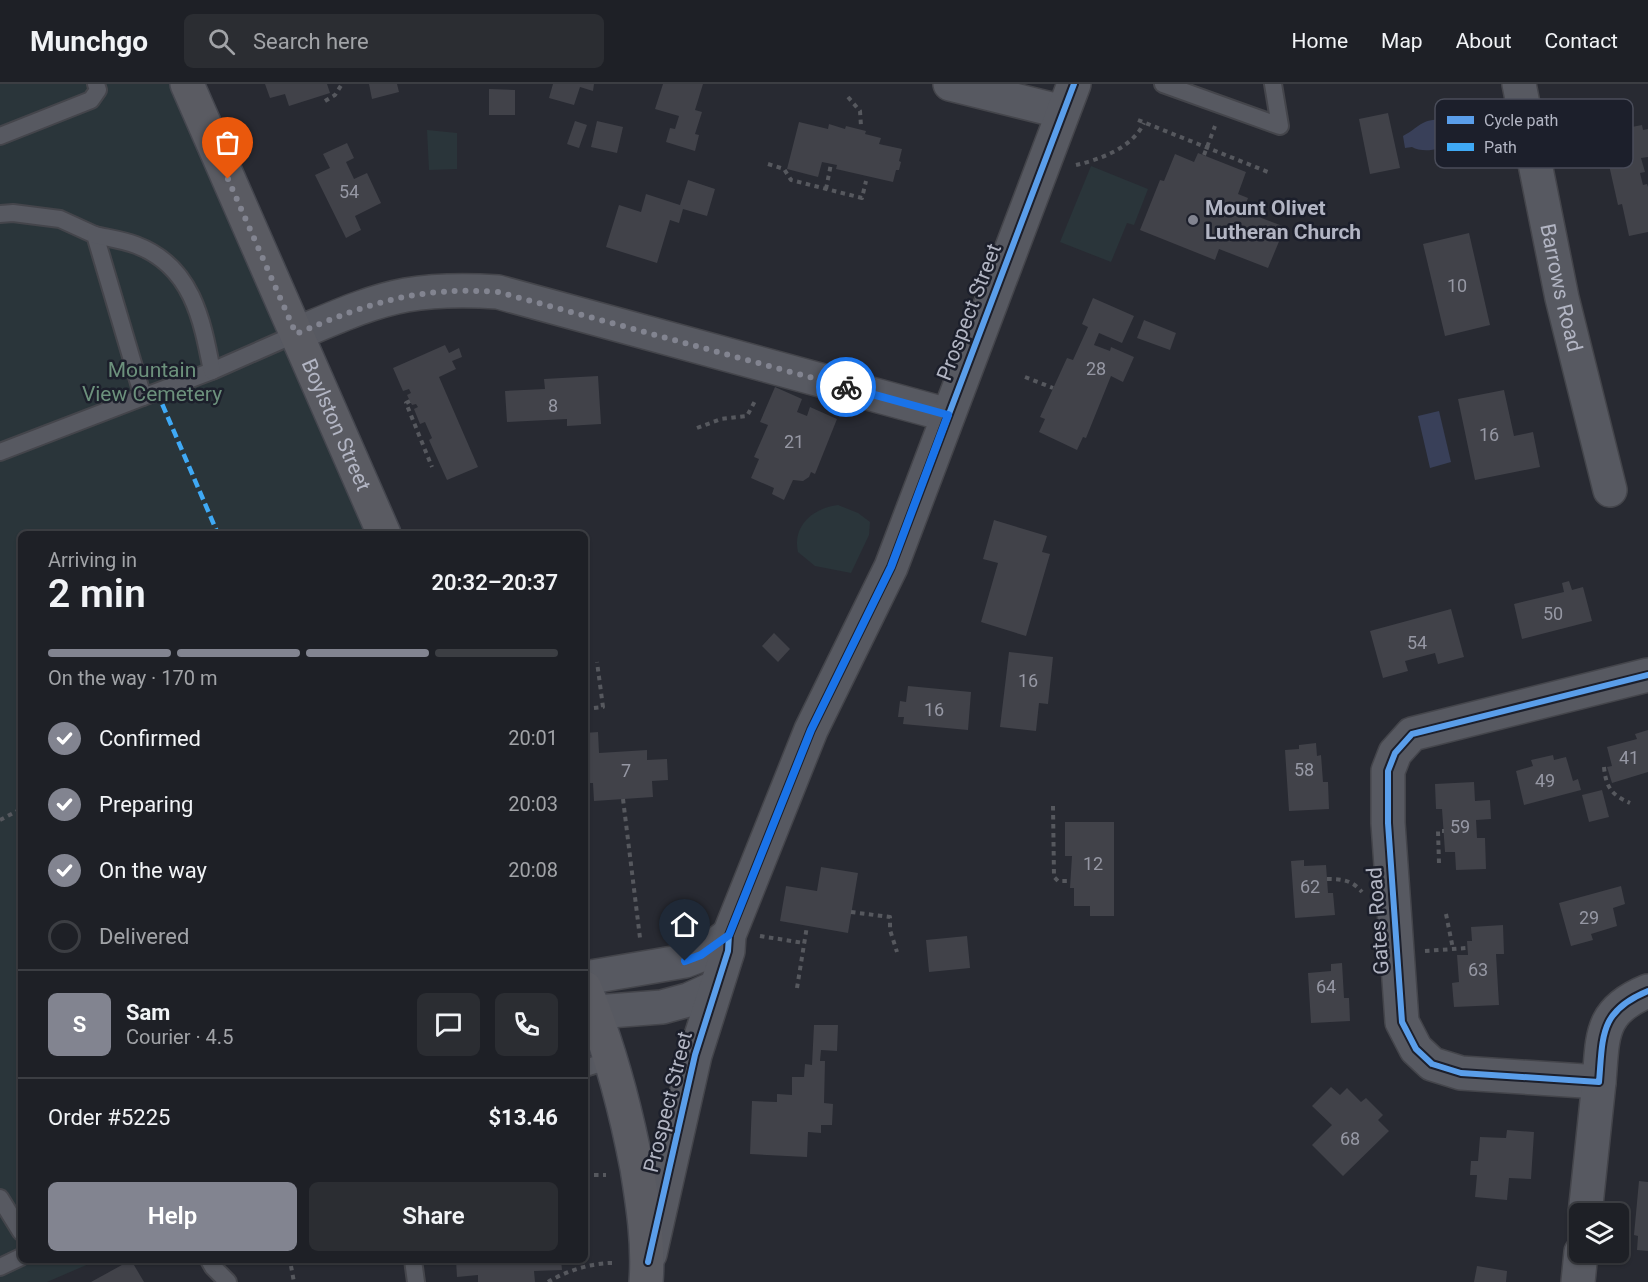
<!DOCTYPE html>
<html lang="en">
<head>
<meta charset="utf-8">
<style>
	:root { --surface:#1e2026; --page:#2b2d32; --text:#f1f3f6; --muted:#a1a3a7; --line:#3c3e43; --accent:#828490 }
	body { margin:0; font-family:Roboto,sans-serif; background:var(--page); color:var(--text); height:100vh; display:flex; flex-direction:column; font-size:22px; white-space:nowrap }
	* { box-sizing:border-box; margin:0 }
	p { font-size:20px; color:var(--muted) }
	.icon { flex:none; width:33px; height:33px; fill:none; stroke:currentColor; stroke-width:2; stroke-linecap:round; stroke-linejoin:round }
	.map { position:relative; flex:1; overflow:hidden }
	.sheet { position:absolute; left:18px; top:447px; width:570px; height:732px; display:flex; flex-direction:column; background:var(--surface); border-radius:9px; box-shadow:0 2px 4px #0004,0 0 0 2px var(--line) }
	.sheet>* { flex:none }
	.buttons { position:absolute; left:1569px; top:1119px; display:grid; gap:12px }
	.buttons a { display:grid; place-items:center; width:60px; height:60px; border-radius:9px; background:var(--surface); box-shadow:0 2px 4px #0004,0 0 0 2px var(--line); font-size:30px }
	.pin { position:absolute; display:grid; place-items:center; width:51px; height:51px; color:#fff; margin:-62px -26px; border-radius:50% 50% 50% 0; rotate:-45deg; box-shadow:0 0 6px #0007 }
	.pin .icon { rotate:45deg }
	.courier { position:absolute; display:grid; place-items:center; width:60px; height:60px; margin:-30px; border:4px solid #1a73e8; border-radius:50%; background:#fff; color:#222; box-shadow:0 2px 8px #0007 }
	.head em { font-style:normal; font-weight:600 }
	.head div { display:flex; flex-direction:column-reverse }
	.head { display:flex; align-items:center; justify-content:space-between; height:102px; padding:0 30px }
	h1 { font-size:39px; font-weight:600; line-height:45px }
	.bar { display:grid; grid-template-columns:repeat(4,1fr); gap:9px 6px; align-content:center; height:72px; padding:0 30px }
	.bar i { height:8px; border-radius:4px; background:var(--line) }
	.bar .on { background:var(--accent) }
	.bar p { grid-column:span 4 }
	.line { display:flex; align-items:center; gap:15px; padding:0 30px; border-top:2px solid var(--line) }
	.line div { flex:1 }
	.round { display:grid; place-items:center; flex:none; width:63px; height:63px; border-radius:9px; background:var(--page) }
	ol { padding:0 30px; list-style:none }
	li { display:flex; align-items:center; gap:18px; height:66px }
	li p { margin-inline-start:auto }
	li .icon { padding:6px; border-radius:50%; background:var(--accent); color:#fff; stroke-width:4 }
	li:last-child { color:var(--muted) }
	li i { width:33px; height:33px; border:3px solid var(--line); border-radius:50% }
	.primary-button { display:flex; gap:12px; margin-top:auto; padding:12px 30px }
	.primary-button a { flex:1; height:69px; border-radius:9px; background:var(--accent); color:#fff; font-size:24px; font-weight:600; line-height:69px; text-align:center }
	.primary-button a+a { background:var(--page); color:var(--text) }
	header { display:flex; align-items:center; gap:36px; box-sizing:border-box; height:84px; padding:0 30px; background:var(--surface); border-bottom:2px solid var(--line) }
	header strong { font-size:28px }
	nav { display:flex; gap:33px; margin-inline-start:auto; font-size:21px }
	.search { width:420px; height:54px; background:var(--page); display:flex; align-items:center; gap:15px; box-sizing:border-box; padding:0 21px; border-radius:9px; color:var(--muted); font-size:22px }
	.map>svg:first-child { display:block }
	.green { fill:#2a353a }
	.water { fill:#394059 }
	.building { fill:#414249 }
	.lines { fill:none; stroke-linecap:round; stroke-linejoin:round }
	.service-casing { stroke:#44454b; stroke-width:20 }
	.minor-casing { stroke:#44454b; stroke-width:36 }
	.tertiary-casing { stroke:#44454b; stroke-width:36 }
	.primary-casing { stroke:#45474f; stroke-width:36 }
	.path { stroke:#56585e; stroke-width:4; stroke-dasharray:4.5 4.5; stroke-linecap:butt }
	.service { stroke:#575961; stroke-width:16 }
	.minor { stroke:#575961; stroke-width:33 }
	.tertiary { stroke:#575961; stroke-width:33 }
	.primary { stroke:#5a5b62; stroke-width:33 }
	.quiet { stroke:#3fa9f5; stroke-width:4.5; stroke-dasharray:9 4.5; stroke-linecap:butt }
	.cycleway-casing { stroke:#1c1f2b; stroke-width:10 }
	.cycleway { stroke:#5a9eea; stroke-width:6 }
	.done { stroke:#828490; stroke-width:6; stroke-dasharray:0 10.8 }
	.route { stroke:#1a73e8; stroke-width:8 }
	.poi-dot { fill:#828490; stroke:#1c1f2b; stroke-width:2 }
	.labels { text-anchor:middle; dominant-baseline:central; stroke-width:5; stroke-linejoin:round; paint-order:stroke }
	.number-label { font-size:18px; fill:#9698a4 }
	.poi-label { font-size:21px; font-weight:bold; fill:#b2b5c3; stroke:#1c1f2b; text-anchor:start }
	.street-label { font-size:21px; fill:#b2b5c3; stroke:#1c1f2b }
	.park-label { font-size:21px; fill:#6c917c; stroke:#1c1f2b }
	.key { fill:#1c1f2b; stroke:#494c59; stroke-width:1.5 }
	.key-label { font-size:16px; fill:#b2b5c3 }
</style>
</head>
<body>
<header>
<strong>Munchgo</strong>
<div class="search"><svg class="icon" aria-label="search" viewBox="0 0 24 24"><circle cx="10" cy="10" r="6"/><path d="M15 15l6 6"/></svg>Search here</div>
<nav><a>Home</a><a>Map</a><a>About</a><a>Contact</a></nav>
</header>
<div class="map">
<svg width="1648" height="1198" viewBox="0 0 1648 1198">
	<rect width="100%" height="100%" fill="#282a32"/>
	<g class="green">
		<path d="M0 0H187L384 450H21V1176H98L47 1198H0Z"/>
		<path d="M427 46 457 49V85L429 86Z"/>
		<path d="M1091 82 1148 105 1134 141 1127 139 1111 178 1060 158Z"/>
		<path d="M838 421 858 429 870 438 869 451 851 489 815 482 798 468C792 442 813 424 838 421Z"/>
	</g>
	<g class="water">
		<path d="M1442 35 1456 39C1465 62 1427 72 1412 63L1405 64 1403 52C1420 43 1419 36 1442 35Z"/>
		<path d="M1439 327 1451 378 1430 384 1418 332Z"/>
	</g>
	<g class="building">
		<path d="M265 0H327L330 9 289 22 285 10 270 14Z"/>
		<path d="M369 0H397L399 8 372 15Z"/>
		<path d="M553 0H594L593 7 580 3 574 21 549 14Z"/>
		<path d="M663 0H703L695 26 702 28 695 50 699 51 695 67 666 58 670 44 675 45 679 32 655 25Z"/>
		<path d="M489 5 515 6V31H489Z"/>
		<path d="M1388 29 1400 84 1370 90 1359 35Z"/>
		<path d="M575 37 587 41 579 64 567 60Z"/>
		<path d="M597 37 623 43 617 69 591 63Z"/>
		<path d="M799 38 828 45 829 40 845 45 846 42 866 47 865 50 881 54 879 60 902 65 899 77 901 78 899 86H896L893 98 836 85 837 81 822 78 818 93 787 85Z"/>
		<path d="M1642 41 1643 46 1648 45V73L1641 74 1645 88 1640 89 1643 101 1647 100 1648 103V148L1629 152 1622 120 1618 121 1609 81 1623 78 1616 46Z"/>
		<path d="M347 59 354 74 346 78 354 95 367 89 381 119 355 132 361 146 346 154 315 91 330 84 323 70Z"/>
		<path d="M1198 69 1246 88 1238 110 1248 114 1243 127 1285 143 1268 184 1219 165 1215 176 1140 146 1160 96 1164 97 1175 70 1194 78Z"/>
		<path d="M688 96 715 105 707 132 683 125 679 139 670 136 657 179 606 163 619 121 641 128 646 110 680 121Z"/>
		<path d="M1469 149 1490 241 1445 252 1423 160Z"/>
		<path d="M1093 214 1134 232 1122 259 1099 249 1094 261 1110 267 1111 263 1134 273 1123 298 1111 292 1086 354 1083 353 1077 366 1039 348 1045 335 1040 333 1067 274 1073 276 1088 243 1082 240Z"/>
		<path d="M1144 236 1176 249 1170 266 1137 254Z"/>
		<path d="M445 261 449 269 459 264 462 273 452 277 456 285 439 293 478 383 447 396 429 356 432 354 425 338 420 340 414 325 418 323 416 320 412 321 407 311 411 309 409 305 403 307 393 284Z"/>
		<path d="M598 292 601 340 567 342V335L507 338 505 307 545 305 544 295Z"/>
		<path d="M775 303 802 315 797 328 807 332 810 323 837 335 815 390 811 388 809 393 803 397 793 396 784 416 772 410 774 404 751 394 759 375 754 373 768 341 760 338Z"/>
		<path d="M1504 306 1514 352 1533 348 1540 383 1475 396 1458 315Z"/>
		<path d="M994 436 1047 452 1042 468 1050 470 1026 552 981 538 998 479 983 475Z"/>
		<path d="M1569 497 1572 506 1583 503 1592 537 1522 555 1514 520 1564 508 1562 499Z"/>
		<path d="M1451 525 1464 573 1438 580 1435 569 1405 577 1408 587 1383 594 1370 547Z"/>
		<path d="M774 549 790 565 778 578 762 562Z"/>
		<path d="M1009 568 1053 573 1048 620 1039 619 1036 647 1000 643Z"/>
		<path d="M908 602 971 608 968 646 903 640 904 633H898L900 617 906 618Z"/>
		<path d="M1648 646V688L1612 699 1607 683 1612 682 1607 663 1637 655 1635 650Z"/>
		<path d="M598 648 599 669 647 666V676L667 675 668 696 652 697 653 713 594 717 593 699H585V649Z"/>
		<path d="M1316 659 1317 672 1321 671 1323 698H1328L1329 725 1289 727 1285 666 1299 665V661Z"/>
		<path d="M1553 671 1554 676 1566 673 1573 697 1578 695 1581 706 1524 721 1516 687 1533 682 1531 676Z"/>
		<path d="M1474 698 1475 717 1490 716 1491 735 1476 736 1477 754H1485L1486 785 1456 786 1455 768H1445L1442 725H1436L1435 700Z"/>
		<path d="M1602 706 1609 733 1589 738 1582 711Z"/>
		<path d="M1065 738H1114V832H1090V822H1074V804H1070L1072 772H1065Z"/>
		<path d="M1304 776V782L1326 781 1328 809H1333L1335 831 1295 834 1291 777Z"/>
		<path d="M821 783 858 789 848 849 780 837 786 802 817 807Z"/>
		<path d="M1621 802 1625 820 1613 824 1617 842 1591 850 1593 856 1571 862 1559 819Z"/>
		<path d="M1503 841 1504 870H1496L1499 921 1454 923 1452 899 1459 898 1457 871H1468L1467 857H1472L1471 843Z"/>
		<path d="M967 852 970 884 929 888 926 856Z"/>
		<path d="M1342 879 1344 914H1349L1350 937 1311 939 1308 889 1331 887V880Z"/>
		<path d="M814 941H838L837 967 821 966 820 977H825L824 1019 833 1020 832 1041H821V1049L808 1048 807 1073 750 1070 752 1017 777 1018V1010L792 1011V993H804L805 980 812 981Z"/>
		<path d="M1331 1003 1340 1011 1347 1004 1361 1018 1366 1014 1383 1031 1378 1036 1389 1047 1343 1092 1312 1061 1332 1041 1312 1022Z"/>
		<path d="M1507 1046 1534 1048 1531 1095 1509 1094 1507 1116 1475 1113 1477 1091H1470L1471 1077H1478L1480 1053 1506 1054Z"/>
		<path d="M1639 1097 1648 1098V1167L1637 1166 1638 1152 1634 1151Z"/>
		<path d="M131 1176 144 1198H91Z"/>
		<path d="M456 1176H561L562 1186 534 1187 535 1198H478V1191L457 1193Z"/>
		<path d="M1477 1182 1507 1187 1506 1198H1474Z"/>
	</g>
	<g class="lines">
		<defs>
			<g id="service">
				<path d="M1163 0 1280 42 1273 0"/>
				<path d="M0 52 91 16 98 6 96 0"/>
				<path d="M0 130 13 129 60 135 95 151 143 313 212 287 296 250"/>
				<path d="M95 151C108 154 123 156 136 161 192 182 202 235 212 287"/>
				<path d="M0 368 143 313"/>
				<path d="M585 984 611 976"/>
				<path d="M0 1114 21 1148"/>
				<path d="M209 1176 213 1183 228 1198"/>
				<path d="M413 1176 416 1198"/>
				<path d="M0 1183 21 1173"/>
			</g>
			<g id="minor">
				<path d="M950 0 1063 28"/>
				<path id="s1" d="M1519 0 1562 214 1610 406"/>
				<path d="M296 250C332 235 368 218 406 211 436 206 467 206 498 208L948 331"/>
				<path d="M1648 591 1412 650 1395 669 1388 687V739L1402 938 1416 965 1432 980 1461 989 1599 998C1603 952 1599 927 1648 907"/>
				<path d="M1585 1130 1599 998"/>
				<path d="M1578 1198 1581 1168"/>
			</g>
			<g id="tertiary">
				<path d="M585 894 685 877 701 871 729 851"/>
				<path d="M596 928 662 923 688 916 716 903"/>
				<path d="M650 1170 695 971 728 867 729 851 811 646 891 483 1074 0"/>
			</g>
			<g id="primary">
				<path id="s2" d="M187 0 384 450"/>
				<path d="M585 904C609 962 625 1022 637 1084 643 1121 649 1160 646 1198"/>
			</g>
		</defs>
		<use href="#service" class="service-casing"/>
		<use href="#minor" class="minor-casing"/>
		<use href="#tertiary" class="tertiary-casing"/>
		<use href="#primary" class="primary-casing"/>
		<g class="path">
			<path d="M848 13 860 27 861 42"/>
			<path d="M325 17 335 11 342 0"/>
			<path d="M1138 36 1268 88"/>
			<path d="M1204 71 1215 42"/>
			<path d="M768 80 784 85 791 96 862 114 866 97"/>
			<path d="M1076 81C1101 75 1132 64 1144 39"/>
			<path d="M826 105 831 80"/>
			<path d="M1025 293 1053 304"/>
			<path d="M410 317 406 319 432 383"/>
			<path d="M697 344 721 335 747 332 755 317"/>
			<path d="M585 625 603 623 597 578"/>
			<path d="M1604 683C1606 704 1612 711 1630 719"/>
			<path d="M623 715 640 854"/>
			<path d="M1053 722 1054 793 1058 797H1070"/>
			<path d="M0 736 21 725"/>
			<path d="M1439 779 1438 747H1444"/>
			<path d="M1327 795C1342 795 1352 796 1362 808"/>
			<path d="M851 828 890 833V846L897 868"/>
			<path d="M1446 830 1453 865"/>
			<path d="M760 852 804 859"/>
			<path d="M1425 867 1467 864"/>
			<path d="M797 904 807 842"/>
			<path d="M585 1091H606"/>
			<path d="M291 1182 294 1198"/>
			<path d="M548 1198C566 1187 591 1179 612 1179"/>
		</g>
		<use href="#service" class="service"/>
		<use href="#minor" class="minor"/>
		<use href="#tertiary" class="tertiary"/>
		<use href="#primary" class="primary"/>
		<path class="quiet" d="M157 308 218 450"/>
		<defs>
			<g id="cycleway">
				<path d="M1648 591 1412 650 1395 669 1388 687V739L1402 938 1416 965 1432 980 1461 989 1599 998C1603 952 1599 927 1648 907"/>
				<path d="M648 1178 695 971 728 867 729 851 811 646 891 483 1074 0"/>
			</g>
		</defs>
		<use href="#cycleway" class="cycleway-casing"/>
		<use href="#cycleway" class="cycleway"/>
	</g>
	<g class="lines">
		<path class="done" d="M228 95 296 250C367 219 420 202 498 208L846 303"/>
		<path class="route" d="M685 877 701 871 729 851 811 646 891 483 948 331 846 303"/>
	</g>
	<circle class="poi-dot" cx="1193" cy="136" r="6"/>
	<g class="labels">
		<g class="number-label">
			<text x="349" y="107">54</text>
			<text x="1457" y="201">10</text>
			<text x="1096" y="284">28</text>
			<text x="553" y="321">8</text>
			<text x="1489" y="350">16</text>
			<text x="794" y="357">21</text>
			<text x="1553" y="529">50</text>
			<text x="1417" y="558">54</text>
			<text x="1028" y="596">16</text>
			<text x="934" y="625">16</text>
			<text x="1629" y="673">41</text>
			<text x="1304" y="685">58</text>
			<text x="626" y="686">7</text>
			<text x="1545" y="696">49</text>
			<text x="1460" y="742">59</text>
			<text x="1093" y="779">12</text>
			<text x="1310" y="802">62</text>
			<text x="1589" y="833">29</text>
			<text x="1478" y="885">63</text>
			<text x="1326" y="902">64</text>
			<text x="1350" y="1054">68</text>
		</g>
		<g class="poi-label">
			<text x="1205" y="124">Mount Olivet<tspan x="1205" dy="24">Lutheran Church</tspan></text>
		</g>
		<g class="street-label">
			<text stroke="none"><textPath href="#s1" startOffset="208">Barrows Road</textPath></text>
			<text transform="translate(969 228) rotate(-69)">Prospect Street</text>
			<text stroke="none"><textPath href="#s2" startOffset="372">Boylston Street</textPath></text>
			<text transform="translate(1378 837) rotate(-94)">Gates Road</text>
			<text transform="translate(668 1018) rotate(-76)">Prospect Street</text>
		</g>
		<g class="park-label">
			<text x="152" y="286">Mountain<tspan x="152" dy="24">View Cemetery</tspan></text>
		</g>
	</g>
	<rect x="1435" y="15" width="198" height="69" rx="9" class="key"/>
	<rect x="1447" y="32" width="27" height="8" fill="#5a9eea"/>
	<rect x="1447" y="59" width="27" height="8" fill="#3fa9f5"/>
	<g class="key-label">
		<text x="1484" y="42">Cycle path</text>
		<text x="1484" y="69">Path</text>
	</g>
</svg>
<div class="buttons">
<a><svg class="icon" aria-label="layers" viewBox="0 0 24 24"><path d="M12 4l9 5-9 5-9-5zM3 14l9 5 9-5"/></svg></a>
</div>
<div class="pin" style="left:228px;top:95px;background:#ea580c"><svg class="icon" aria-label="bag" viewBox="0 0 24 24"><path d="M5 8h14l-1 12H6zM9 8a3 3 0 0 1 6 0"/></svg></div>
<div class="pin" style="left:685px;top:877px;background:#1f2937"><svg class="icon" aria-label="home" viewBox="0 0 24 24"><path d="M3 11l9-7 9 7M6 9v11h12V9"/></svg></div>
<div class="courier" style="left:846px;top:303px"><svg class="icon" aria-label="bike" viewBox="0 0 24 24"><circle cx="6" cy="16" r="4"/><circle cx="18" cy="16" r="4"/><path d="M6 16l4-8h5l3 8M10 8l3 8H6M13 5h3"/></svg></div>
<section class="sheet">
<div class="head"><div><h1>2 min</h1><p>Arriving in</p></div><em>20:32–20:37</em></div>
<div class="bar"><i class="on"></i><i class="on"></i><i class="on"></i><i></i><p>On the way · 170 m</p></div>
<ol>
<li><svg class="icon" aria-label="check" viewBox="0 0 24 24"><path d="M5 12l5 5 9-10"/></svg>Confirmed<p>20:01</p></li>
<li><svg class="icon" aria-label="check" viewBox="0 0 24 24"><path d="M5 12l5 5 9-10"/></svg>Preparing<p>20:03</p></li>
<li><svg class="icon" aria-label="check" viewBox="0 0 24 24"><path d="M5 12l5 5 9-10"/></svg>On the way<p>20:08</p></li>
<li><i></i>Delivered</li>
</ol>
<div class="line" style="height:108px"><b class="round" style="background:var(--accent);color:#fff">S</b><div><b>Sam</b><p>Courier · 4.5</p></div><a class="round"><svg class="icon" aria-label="chat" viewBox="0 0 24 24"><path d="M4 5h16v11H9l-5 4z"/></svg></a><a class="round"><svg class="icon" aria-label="phone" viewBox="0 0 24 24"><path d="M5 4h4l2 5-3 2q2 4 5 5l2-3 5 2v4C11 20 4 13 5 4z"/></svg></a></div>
<div class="line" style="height:78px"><div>Order #5225</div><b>$13.46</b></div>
<div class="primary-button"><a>Help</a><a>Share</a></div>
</section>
</div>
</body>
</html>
